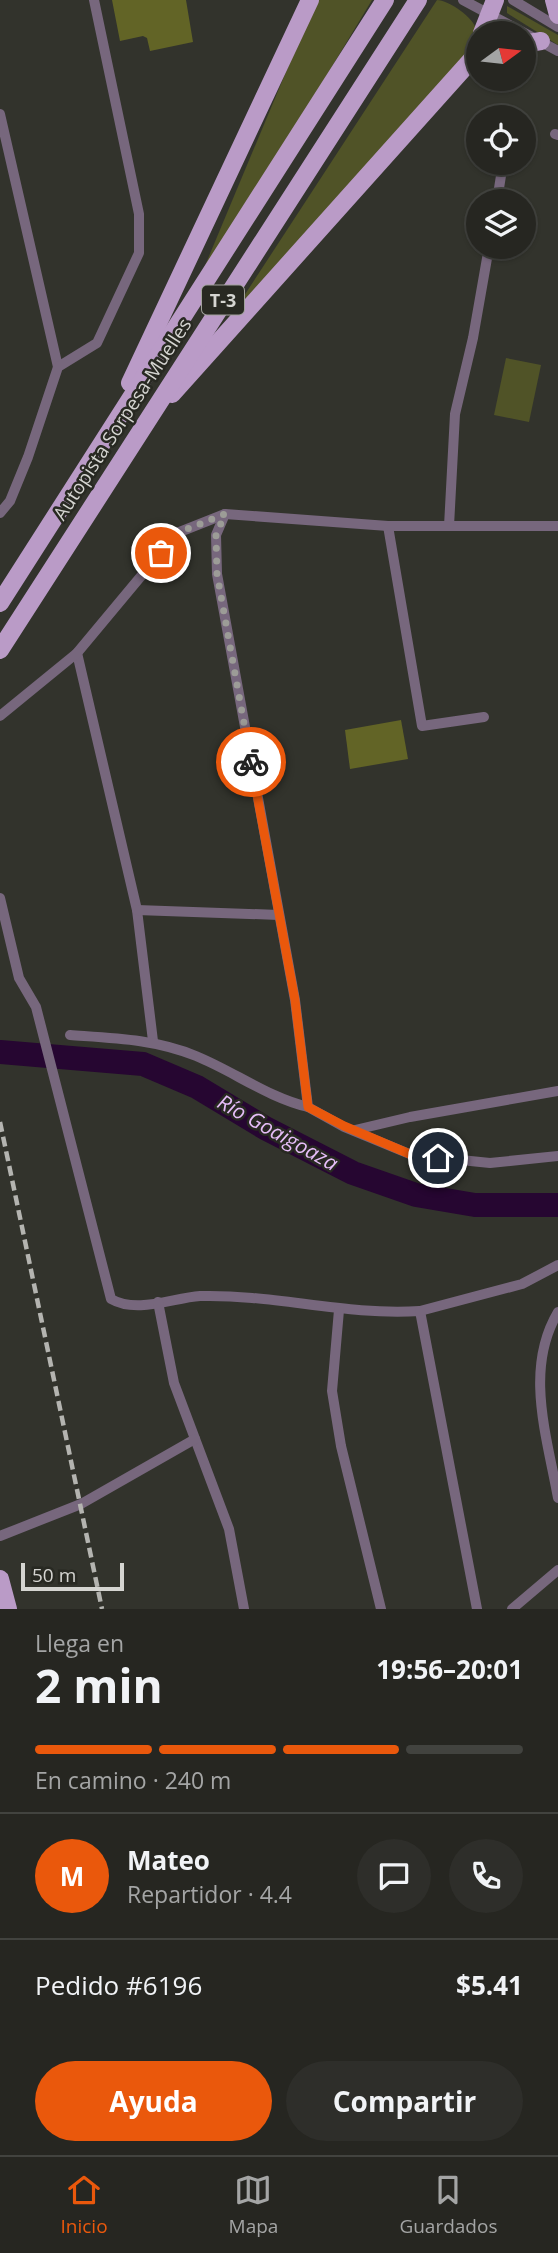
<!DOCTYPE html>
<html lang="es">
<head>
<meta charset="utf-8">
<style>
	:root { --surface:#262621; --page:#2e2e2a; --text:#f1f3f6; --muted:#a4a5a5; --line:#42433f; --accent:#ea580c }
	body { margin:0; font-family:"Open Sans",sans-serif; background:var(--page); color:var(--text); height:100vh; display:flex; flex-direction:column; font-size:26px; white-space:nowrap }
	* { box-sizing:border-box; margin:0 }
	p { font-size:23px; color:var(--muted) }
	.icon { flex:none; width:38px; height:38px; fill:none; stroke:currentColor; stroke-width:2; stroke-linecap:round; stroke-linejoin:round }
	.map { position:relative; height:1609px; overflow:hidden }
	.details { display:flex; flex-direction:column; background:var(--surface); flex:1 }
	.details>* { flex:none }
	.needle { width:46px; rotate:75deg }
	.controls { position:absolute; left:466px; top:21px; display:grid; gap:14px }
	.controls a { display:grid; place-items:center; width:70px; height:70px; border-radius:50%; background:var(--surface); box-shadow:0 2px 5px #0004,0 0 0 2px var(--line); font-size:35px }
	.scale { position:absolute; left:21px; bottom:18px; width:103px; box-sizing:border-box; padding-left:7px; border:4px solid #d5d5d1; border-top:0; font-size:19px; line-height:24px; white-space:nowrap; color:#d5d5d1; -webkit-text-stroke:5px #282922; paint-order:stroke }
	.pin { position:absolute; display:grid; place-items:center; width:60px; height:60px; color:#fff; margin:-30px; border:4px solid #fff; border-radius:50%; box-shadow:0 2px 7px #0007 }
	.courier { position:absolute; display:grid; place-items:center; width:70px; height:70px; margin:-35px; border:5px solid #ea580c; border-radius:50%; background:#fff; color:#222; box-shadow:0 2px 9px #0007 }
	.headline em { font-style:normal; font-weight:700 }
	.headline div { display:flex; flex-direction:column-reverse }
	.headline { display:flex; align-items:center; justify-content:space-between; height:119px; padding:0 35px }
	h1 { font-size:46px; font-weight:700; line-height:52px }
	.bar { display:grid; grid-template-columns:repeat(4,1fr); gap:10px 7px; align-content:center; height:84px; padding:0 35px }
	.bar i { height:9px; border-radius:5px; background:var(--line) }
	.bar .active { background:var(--accent) }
	.bar p { grid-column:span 4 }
	.line { display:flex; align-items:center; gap:18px; padding:0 35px; border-top:2px solid var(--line) }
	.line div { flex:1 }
	.round { display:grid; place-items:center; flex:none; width:74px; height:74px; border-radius:37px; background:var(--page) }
	.primary-button { display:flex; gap:14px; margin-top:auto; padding:14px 35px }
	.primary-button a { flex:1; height:80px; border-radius:42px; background:var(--accent); color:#fff; font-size:28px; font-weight:700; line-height:80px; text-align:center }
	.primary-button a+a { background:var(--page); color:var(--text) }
	.tab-bar { display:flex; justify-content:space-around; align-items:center; height:98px; border-top:2px solid var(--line); background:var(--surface); font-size:19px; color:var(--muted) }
	.tab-bar a { display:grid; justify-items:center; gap:4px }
	.tab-bar .active { color:var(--accent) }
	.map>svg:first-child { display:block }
	.green { fill:#505327 }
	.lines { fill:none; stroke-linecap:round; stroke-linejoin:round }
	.river { stroke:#260631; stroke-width:24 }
	.building { fill:#626426 }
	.minor { stroke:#77677d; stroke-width:10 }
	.primary { stroke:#ba9bc7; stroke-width:18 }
	.rail { stroke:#b4b4b0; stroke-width:4.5; stroke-dasharray:10 5; stroke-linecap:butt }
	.done { stroke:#9c9c97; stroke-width:7; stroke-dasharray:0 12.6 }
	.route { stroke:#ea580c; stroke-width:9 }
	.labels { text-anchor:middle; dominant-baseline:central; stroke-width:5; stroke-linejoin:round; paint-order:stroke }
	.shield { fill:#282922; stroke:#a1a19c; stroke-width:2 }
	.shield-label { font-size:18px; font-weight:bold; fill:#d5d5d1 }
	.street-label { font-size:19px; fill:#d5d5d1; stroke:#282922 }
	.water-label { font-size:21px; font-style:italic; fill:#e6bdf8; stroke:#282922 }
</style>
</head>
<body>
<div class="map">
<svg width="558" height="1609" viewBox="0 0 558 1609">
	<rect width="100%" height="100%" fill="#32332c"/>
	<g class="green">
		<path d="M316 0H372L189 304Z"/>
		<path d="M437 0C448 0 475 18 476 30 476 37 473 46 472 53L225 325Z"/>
		<path d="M507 6 558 35V45L507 13Z"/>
		<path d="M506 358 541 365 529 422 494 415Z"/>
	</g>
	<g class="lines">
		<path class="river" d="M0 1052 143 1064 197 1087 265 1128 353 1173 416 1195 475 1205H558"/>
	</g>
	<g class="building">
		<path d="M112 0H186L193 42 150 51 147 38 143 36 120 41Z"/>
		<path d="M401 720 408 759 350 769 345 730Z"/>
	</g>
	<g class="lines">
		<g class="minor">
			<path d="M463 0 558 51"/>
			<path d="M513 0 558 27"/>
			<path d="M0 114 58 367"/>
			<path d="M555 134 558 135"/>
			<path d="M497 201 503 163"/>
			<path d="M0 513 10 501 28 457 58 367 97 343 139 253V214L94 0"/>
			<path d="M225 514 216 535 217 574 295 1000 308 1107 344 1127 412 1155 490 1163 558 1156"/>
			<path d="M388 526 422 726 484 717"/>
			<path d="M449 526 455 414 473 338 489 247"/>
			<path d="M77 653 137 910 153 1041"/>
			<path d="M0 716 77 653 177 533 225 514 388 526H558"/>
			<path d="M0 898 19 978 36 1007 111 1299C137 1314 172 1298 200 1296 275 1294 345 1316 420 1311L477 1609"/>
			<path d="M137 910 279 915"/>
			<path d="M70 1035C113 1038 155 1039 196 1056 235 1072 267 1097 308 1107"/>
			<path d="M355 1130 410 1117 558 1091"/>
			<path d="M158 1302 174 1383 229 1529 244 1609"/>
			<path d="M339 1310 332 1391 341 1446 381 1609"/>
			<path d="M420 1311 522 1284 558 1265"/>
			<path d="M558 1312C524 1369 547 1436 558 1498"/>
			<path d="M0 1536 81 1504 195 1439"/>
			<path d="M512 1609 558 1570"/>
		</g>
		<g class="primary">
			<path d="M554 0 558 15"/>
			<path d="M482 33 495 0"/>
			<path d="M523 44 541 41"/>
			<path d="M130 383 310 0"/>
			<path d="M172 394 473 58 478 45"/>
			<path d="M0 603 385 0"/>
			<path d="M0 650 418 0"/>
			<path d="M0 1579 8 1609"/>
		</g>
		<path class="rail" d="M0 1122 102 1609"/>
	</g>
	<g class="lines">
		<path class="done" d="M161 553 177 533 225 514 216 535 217 574 251 762"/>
		<path class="route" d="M251 762 295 1000 308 1107 344 1126 412 1155 438 1158"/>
	</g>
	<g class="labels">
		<rect class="shield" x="202" y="285.5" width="42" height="29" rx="5"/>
		<g class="shield-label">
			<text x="223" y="300">T-3</text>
		</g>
		<g class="street-label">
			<text transform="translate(122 419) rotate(-57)">Autopista Sorpesa-Muelles</text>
		</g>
		<g class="water-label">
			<text transform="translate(278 1132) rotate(29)">Río Goaigoaza</text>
		</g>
	</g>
</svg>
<div class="controls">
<a><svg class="needle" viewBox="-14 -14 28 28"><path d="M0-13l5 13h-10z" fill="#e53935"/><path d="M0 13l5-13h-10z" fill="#a4a5a5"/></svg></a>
<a><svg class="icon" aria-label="locate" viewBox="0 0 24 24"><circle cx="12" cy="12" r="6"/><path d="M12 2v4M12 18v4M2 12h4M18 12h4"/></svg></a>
<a><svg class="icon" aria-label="layers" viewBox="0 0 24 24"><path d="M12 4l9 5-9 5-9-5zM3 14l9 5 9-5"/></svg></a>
</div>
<div class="scale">50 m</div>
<div class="pin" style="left:161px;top:553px;background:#ea580c"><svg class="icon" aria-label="bag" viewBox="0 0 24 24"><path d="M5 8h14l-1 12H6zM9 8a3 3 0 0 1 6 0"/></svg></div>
<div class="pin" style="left:438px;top:1158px;background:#1f2937"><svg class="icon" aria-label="home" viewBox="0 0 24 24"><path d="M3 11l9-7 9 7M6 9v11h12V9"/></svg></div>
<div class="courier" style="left:251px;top:762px"><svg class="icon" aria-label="bike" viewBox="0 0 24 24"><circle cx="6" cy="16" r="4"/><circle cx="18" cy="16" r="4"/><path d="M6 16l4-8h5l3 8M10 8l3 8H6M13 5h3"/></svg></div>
</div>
<section class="details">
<div class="headline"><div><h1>2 min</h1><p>Llega en</p></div><em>19:56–20:01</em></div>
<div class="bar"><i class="active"></i><i class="active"></i><i class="active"></i><i></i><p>En camino · 240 m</p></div>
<div class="line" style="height:126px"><b class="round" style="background:var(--accent);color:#fff">M</b><div><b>Mateo</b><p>Repartidor · 4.4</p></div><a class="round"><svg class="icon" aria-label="chat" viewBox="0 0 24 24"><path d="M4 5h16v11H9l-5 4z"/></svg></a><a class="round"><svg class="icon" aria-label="phone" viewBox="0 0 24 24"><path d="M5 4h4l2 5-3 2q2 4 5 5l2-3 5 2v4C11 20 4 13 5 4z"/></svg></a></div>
<div class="line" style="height:91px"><div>Pedido #6196</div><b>$5.41</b></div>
<div class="primary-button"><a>Ayuda</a><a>Compartir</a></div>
</section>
<nav class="tab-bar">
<a class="active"><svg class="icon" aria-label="home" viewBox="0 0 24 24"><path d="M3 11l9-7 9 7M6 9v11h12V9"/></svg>Inicio</a>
<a><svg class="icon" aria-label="map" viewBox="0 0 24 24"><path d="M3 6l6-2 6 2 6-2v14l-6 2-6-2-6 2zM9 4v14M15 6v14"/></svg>Mapa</a>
<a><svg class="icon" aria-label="saved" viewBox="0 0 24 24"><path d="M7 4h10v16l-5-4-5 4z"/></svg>Guardados</a>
</nav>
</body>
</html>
